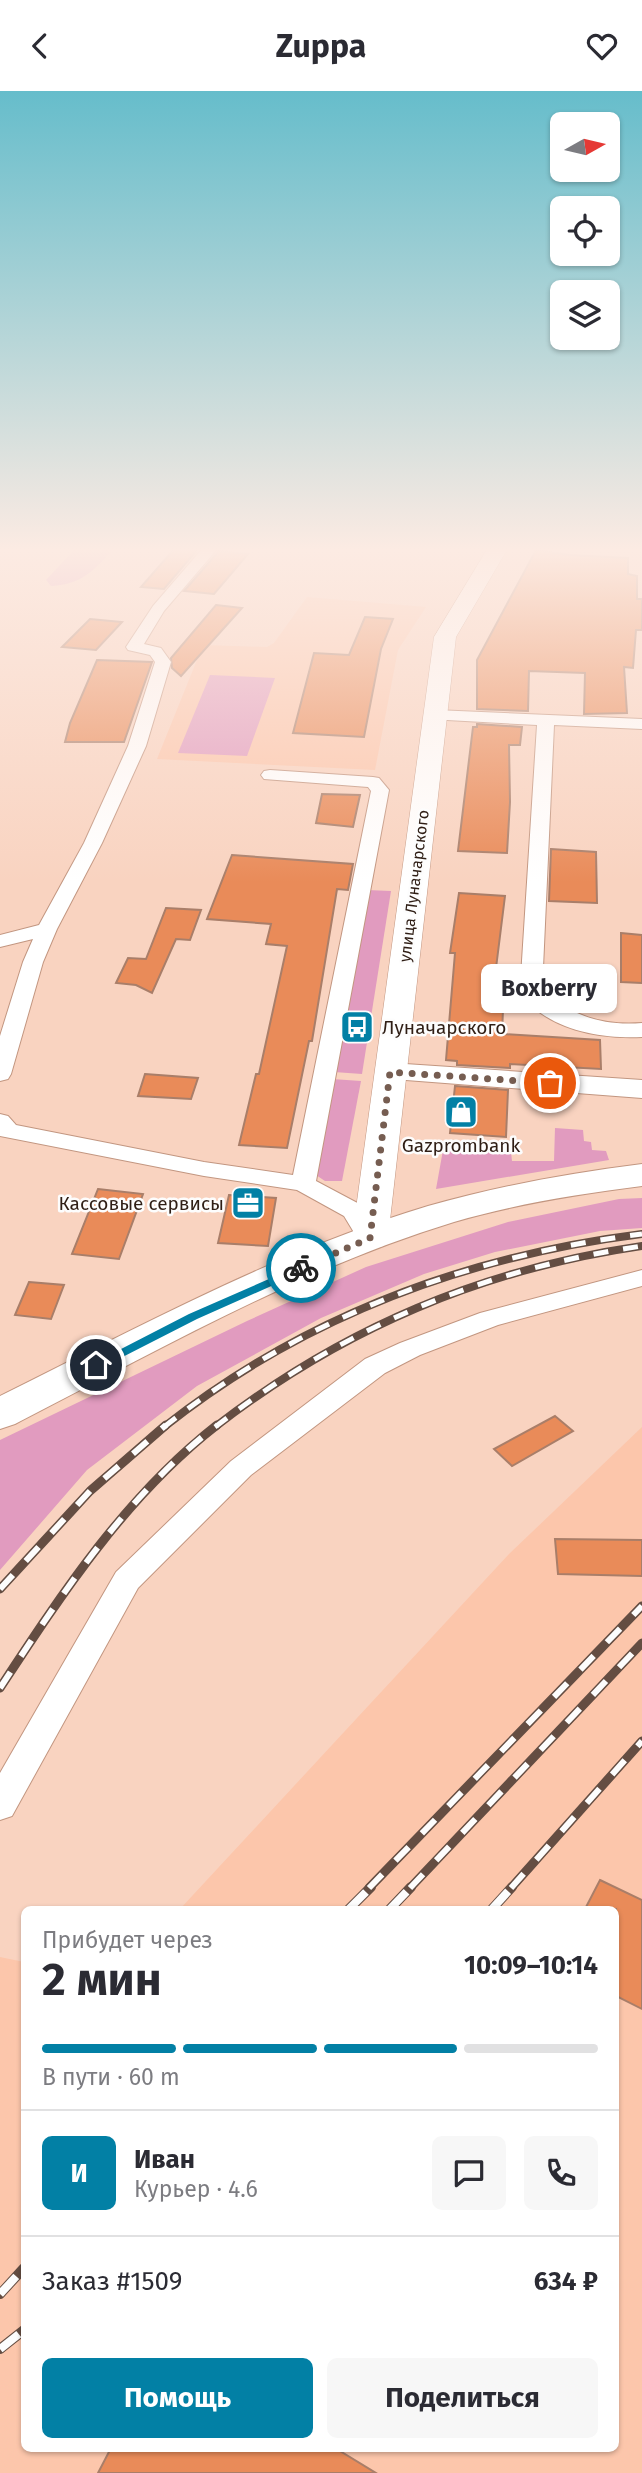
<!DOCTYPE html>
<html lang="ru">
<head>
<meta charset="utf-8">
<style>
	:root { --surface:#fff; --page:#f7f7f7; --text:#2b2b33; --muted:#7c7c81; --line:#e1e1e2; --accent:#0280a5 }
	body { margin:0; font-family:"Fira Sans",sans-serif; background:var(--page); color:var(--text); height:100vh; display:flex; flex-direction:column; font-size:26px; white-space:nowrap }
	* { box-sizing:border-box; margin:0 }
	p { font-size:23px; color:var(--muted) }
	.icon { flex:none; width:38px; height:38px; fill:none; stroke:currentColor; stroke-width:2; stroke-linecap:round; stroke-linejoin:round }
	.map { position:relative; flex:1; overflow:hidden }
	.panel { position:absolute; left:21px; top:1815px; width:598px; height:546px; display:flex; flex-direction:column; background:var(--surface); border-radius:10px; box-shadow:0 2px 5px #0004 }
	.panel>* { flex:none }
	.needle { width:46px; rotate:82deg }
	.controls { position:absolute; left:550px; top:21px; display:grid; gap:14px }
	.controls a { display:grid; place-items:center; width:70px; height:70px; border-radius:10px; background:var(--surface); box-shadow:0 2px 5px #0004; font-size:35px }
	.pin { position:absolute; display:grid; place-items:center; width:60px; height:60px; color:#fff; margin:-30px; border:4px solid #fff; border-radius:50%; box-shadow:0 2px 7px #0007 }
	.courier { position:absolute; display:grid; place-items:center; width:70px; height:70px; margin:-35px; border:5px solid #0280a5; border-radius:50%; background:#fff; color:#222; box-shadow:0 2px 9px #0007 }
	.bubble { position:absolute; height:49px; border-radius:10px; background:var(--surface); box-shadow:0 2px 5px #0004; font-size:23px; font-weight:700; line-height:49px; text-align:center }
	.head em { font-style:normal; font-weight:700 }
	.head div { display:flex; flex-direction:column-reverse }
	.head { display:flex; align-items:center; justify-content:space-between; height:119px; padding:0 21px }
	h1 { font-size:46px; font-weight:700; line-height:52px }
	.bar { display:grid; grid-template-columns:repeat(4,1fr); gap:10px 7px; align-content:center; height:84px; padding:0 21px }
	.bar i { height:9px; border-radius:5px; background:var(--line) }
	.bar .current { background:var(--accent) }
	.bar p { grid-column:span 4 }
	.line { display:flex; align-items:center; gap:18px; padding:0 21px; border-top:2px solid var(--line) }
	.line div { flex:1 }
	.round { display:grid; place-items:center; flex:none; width:74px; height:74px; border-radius:10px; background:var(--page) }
	.action { display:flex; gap:14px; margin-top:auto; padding:14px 21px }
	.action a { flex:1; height:80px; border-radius:10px; background:var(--accent); color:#fff; font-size:28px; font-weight:700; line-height:80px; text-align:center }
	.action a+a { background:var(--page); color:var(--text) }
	header { display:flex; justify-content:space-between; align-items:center; height:91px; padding:0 21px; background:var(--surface); font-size:32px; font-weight:700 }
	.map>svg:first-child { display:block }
	.built { fill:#fcc6ab }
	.green { fill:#e19bbf }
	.building { fill:#e98b59; stroke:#a97e69; stroke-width:2 }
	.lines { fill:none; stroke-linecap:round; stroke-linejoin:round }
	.minor-casing { stroke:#c29680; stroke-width:2 }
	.tertiary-casing { stroke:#c29680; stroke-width:2 }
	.secondary-casing { stroke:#c29680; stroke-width:1 }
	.primary-casing { stroke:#c29680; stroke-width:2 }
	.minor { fill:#fff; fill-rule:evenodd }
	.tertiary { fill:#fff; fill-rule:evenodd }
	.secondary { fill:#fff; fill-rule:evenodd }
	.primary { fill:#fff; fill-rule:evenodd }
	.rail-far2-casing { stroke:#644d42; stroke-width:8 }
	.rail-far1-casing { stroke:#644d42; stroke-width:9 }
	.rail-casing { stroke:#644d42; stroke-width:10 }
	.rail-far2 { stroke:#fdfdfd; stroke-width:5; stroke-dasharray:15; stroke-linecap:butt }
	.rail-far1 { stroke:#fdfdfd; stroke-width:6; stroke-dasharray:19; stroke-linecap:butt }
	.rail { stroke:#fdfdfd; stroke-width:8; stroke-dasharray:24; stroke-linecap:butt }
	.route { fill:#0280a5 }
	.done { stroke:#765d51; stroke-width:7; stroke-dasharray:0 12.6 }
	.labels { text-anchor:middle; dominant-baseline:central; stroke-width:5; stroke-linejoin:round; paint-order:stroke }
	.far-street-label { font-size:16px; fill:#2f1e15; stroke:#fdfdfd }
	.poi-label { font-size:19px; fill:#2f1e15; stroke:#fdfdfd; text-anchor:start }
</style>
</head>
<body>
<header><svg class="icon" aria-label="back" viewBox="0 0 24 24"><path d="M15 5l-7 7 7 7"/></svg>Zuppa<svg class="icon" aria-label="heart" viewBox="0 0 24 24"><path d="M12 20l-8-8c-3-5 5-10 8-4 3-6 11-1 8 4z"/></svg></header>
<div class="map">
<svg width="642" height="2382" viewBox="0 0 642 2382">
	<rect width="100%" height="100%" fill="#f9d3c0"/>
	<g class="built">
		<path d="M307 506 426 516 398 559 375 679 157 668 203 554 267 556 274 552Z"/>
		<path d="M642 1336V2382H0V1866L24 1871V2357H616V1818H180L509 1463Z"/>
	</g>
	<g class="green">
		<path d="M76 457H115C93 479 84 493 51 495L46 489Z"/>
		<path d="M210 584 275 587 247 665 178 662Z"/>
		<path d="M367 799 391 800 362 983 334 981Z"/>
		<path d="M332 988 361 990 342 1090H325L316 1084Z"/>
		<path d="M555 1037 583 1039 584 1050 591 1051 592 1059 606 1060 609 1069 436 1098 443 1059 511 1061 512 1070H554Z"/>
		<path d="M642 1107V1137L600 1140 495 1161 424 1183 321 1227 197 1295 87 1379 0 1479V1349L247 1230 366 1176 508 1131 619 1108Z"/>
	</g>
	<g class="building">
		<path d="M175 457 198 458 164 498 141 496Z"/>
		<path d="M536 459 570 464 628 467V483L637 485V508H642V539H636L633 577 624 576 627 622 584 623 585 582 529 580 528 620 477 618V569Z"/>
		<path d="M219 460 248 463 214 503 184 500Z"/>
		<path d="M216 514 242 517 181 585 172 577 171 567Z"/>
		<path d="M365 526 393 528 381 558 364 646 293 642 314 562 349 564Z"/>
		<path d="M90 528 122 531 96 559 62 556Z"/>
		<path d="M97 569 152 571 124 651H65L70 632Z"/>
		<path d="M477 633 522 636 520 654H509L510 711 507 762 458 760 473 636H477Z"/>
		<path d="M322 703 360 704 353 736 316 732Z"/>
		<path d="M551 758 596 761 597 812 549 810Z"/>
		<path d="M232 764 353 773 348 799 337 798 312 950H309L287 1057 239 1054 256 983H259L287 855 266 853 271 833 207 828Z"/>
		<path d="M459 802 505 805 494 893 504 894 502 943 600 949 601 978 510 973V977L457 974V970L446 969 455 862H450Z"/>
		<path d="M166 817 201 819 190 849 176 848 152 902 136 894 116 892 128 867 146 868Z"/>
		<path d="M621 842 642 844V892L621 891Z"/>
		<path d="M145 983 198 987 191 1008 138 1005Z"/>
		<path d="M455 995 508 999 506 1046 450 1042Z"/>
		<path d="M98 1098 143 1103 119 1168 72 1163Z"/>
		<path d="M229 1104 276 1107 268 1155 218 1152Z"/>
		<path d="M29 1191 64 1194 51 1228 15 1224Z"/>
		<path d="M555 1325 573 1340 512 1375 494 1358Z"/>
		<path d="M555 1448 642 1449V1485L558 1483Z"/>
		<path d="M600 1789 642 1809V1918L616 1905V1818H585Z"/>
		<path d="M111 2357H335L376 2382H98Z"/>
	</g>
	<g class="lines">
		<defs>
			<g id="minor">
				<path d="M203 457H218L164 520 144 553 161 557 171 571 146 655 102 752 57 838 43 871 11 983 8 988 0 990V945L23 871 33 848 0 856V844L39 834 84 752 128 655 155 571 150 564 128 559 126 556 153 515Z"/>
				<path d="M435 619 642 628V638L554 634 542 899C572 925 602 935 642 932V946C600 948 546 939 520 901L537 634 429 628 427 624 429 620Z"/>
				<path d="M270 679 373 686 379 687 389 699 316 1090 363 1115 383 1147 379 1153 370 1155 361 1153 344 1125 297 1099 204 1085 0 1045V1023L8 1025 16 1034 204 1071 293 1084 371 700 368 696 264 688 261 684 264 680Z"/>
				<path d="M642 1179V1195L498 1234 420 1264 385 1282 251 1384 138 1497 12 1725 0 1729V1682L116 1481 231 1370 365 1268 400 1252 480 1222Z"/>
			</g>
			<path id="tertiary" d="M390 972 642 989V1007L380 987 376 981 380 975Z"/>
			<path id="secondary" d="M488 457H508L456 546 388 1147 383 1155 370 1158 357 1155 352 1147 434 546Z"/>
			<path id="primary" d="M642 1073V1095C579 1103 515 1113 454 1131 300 1178 157 1260 15 1333L0 1338V1305C139 1236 278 1160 428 1115 498 1095 570 1082 642 1073Z"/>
		</defs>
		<use href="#minor" class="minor-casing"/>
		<use href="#tertiary" class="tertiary-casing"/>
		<use href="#secondary" class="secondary-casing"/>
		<use href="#primary" class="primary-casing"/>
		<use href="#minor" class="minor"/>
		<use href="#tertiary" class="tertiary"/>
		<use href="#secondary" class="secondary"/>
		<use href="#primary" class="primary"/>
		<defs>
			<g id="rail-far2">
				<path d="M164 1336C303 1226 467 1165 642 1143"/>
				<path d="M215 1336C343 1237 483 1178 642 1155"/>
			</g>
			<g id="rail-far1">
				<path d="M0 1498 90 1400 166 1334"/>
				<path d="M0 1597C63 1501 126 1405 217 1334"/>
				<path d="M369 1797 642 1515"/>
				<path d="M410 1797 642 1552"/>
				<path d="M511 1797 642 1650"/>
			</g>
			<g id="rail">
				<path d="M349 1818 371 1796"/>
				<path d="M390 1818 411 1796"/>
				<path d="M492 1818 512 1796"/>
				<path d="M0 2203 24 2177"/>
				<path d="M0 2258 24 2239"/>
			</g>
		</defs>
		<use href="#rail-far2" class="rail-far2-casing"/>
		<use href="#rail-far1" class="rail-far1-casing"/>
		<use href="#rail" class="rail-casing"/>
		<use href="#rail-far2" class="rail-far2"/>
		<use href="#rail-far1" class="rail-far1"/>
		<use href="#rail" class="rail"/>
	</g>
	<linearGradient id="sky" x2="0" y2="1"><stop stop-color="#66bdcb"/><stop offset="0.58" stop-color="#fcebe3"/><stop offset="1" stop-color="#fcebe3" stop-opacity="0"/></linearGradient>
	<rect width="642" height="791" fill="url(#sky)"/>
	<path class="route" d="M301 1174 305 1175V1180L197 1228 101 1277 96 1278 90 1274 189 1223Z"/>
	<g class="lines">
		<path class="done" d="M301 1177 370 1147 390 981 550 992"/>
	</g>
	<defs>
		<symbol id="bus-square" viewBox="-11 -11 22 22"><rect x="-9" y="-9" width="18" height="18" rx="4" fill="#0280a5" stroke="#fdfdfd"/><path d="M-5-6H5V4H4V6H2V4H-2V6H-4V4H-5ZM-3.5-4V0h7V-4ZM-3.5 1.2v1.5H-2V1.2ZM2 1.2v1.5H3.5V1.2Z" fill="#fff"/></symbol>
		<symbol id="shop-square" viewBox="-11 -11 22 22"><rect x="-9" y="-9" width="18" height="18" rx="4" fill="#0280a5" stroke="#fdfdfd"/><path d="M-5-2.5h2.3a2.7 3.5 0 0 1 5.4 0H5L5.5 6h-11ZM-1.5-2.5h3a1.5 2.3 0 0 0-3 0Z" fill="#fff"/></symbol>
		<symbol id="office-square" viewBox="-11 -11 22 22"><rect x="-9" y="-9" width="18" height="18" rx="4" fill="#0280a5" stroke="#fdfdfd"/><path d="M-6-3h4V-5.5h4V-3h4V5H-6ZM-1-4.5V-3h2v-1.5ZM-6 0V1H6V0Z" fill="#fff"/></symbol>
	</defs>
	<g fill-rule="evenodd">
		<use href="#bus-square" x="338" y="917" width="38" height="38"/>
		<use href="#shop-square" x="442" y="1002" width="38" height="38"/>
		<use href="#office-square" x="229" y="1093" width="38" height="38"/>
	</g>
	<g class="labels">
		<g class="far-street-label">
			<text transform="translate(414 795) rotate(-83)">улица Луначарского</text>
		</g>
		<g class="poi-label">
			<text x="382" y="936">Луначарского</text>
			<text x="461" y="1054" text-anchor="middle">Gazprombank</text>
			<text x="224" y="1112" text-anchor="end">Кассовые сервисы</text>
		</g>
	</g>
</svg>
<div class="controls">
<a><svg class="needle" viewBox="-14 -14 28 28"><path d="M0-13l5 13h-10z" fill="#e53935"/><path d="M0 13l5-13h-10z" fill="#7c7c81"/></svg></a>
<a><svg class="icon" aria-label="locate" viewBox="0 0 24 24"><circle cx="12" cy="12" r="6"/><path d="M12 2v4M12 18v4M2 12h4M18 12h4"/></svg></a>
<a><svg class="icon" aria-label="layers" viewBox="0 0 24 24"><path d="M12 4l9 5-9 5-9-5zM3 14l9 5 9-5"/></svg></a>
</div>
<div class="pin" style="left:550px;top:992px;background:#ea580c"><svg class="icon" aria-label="bag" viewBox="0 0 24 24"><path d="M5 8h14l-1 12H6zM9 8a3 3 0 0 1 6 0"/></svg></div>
<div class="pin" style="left:96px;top:1274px;background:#1f2937"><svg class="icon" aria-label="home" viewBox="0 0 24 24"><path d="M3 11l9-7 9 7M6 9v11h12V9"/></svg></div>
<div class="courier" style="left:301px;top:1177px"><svg class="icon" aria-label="bike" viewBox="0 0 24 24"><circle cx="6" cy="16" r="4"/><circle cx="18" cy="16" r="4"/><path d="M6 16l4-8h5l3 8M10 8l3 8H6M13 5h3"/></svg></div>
<div class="bubble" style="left:481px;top:873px;width:136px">Boxberry</div>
<section class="panel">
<div class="head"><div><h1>2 мин</h1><p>Прибудет через</p></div><em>10:09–10:14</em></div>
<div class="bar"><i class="current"></i><i class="current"></i><i class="current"></i><i></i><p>В пути · 60 m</p></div>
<div class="line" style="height:126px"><b class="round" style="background:var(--accent);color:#fff">И</b><div><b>Иван</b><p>Курьер · 4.6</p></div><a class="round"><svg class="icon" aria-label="chat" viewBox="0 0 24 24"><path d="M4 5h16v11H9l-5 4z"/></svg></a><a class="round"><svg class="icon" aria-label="phone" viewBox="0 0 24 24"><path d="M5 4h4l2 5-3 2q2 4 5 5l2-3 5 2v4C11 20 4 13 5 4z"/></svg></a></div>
<div class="line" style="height:91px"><div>Заказ #1509</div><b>634 ₽</b></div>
<div class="action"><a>Помощь</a><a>Поделиться</a></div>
</section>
</div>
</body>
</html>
